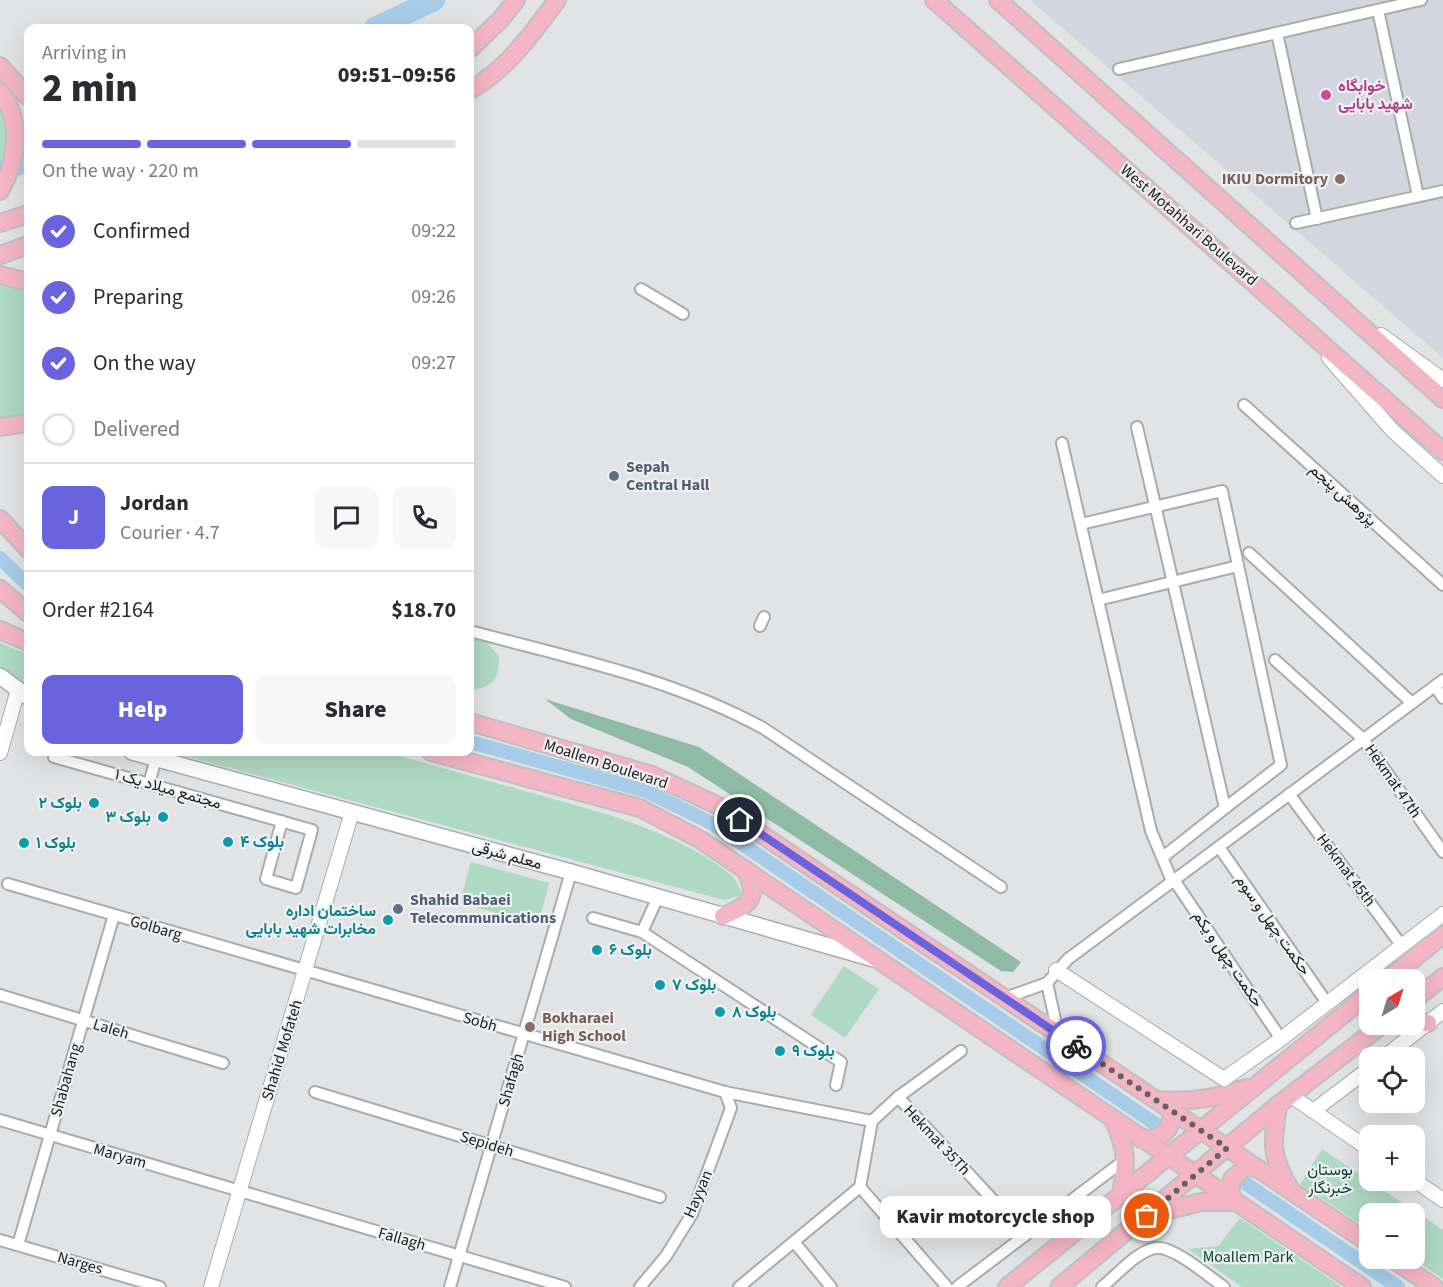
<!DOCTYPE html>
<html lang="en">
<head>
<meta charset="utf-8">
<style>
	:root { --surface:#fff; --page:#f7f7f7; --text:#2b2b33; --muted:#7c7c81; --line:#e1e1e2; --accent:#6964de }
	body { margin:0; font-family:"Source Sans 3",Vazirmatn,sans-serif; background:var(--page); color:var(--text); height:100vh; display:flex; flex-direction:column; font-size:22px; white-space:nowrap }
	* { box-sizing:border-box; margin:0 }
	p { font-size:20px; color:var(--muted) }
	.icon { flex:none; width:33px; height:33px; fill:none; stroke:currentColor; stroke-width:2; stroke-linecap:round; stroke-linejoin:round }
	.map { position:relative; flex:1; overflow:hidden }
	.panel { position:absolute; left:24px; top:24px; width:450px; height:732px; display:flex; flex-direction:column; background:var(--surface); border-radius:12px; box-shadow:0 6px 24px #0002 }
	.panel>* { flex:none }
	.needle { width:39px; rotate:38deg }
	.tools { position:absolute; left:1359px; top:969px; display:grid; gap:12px }
	.tools a { display:grid; place-items:center; width:66px; height:66px; border-radius:12px; background:var(--surface); box-shadow:0 6px 24px #0002; font-size:30px }
	.pin { position:absolute; display:grid; place-items:center; width:51px; height:51px; color:#fff; margin:-26px; border:3px solid #fff; border-radius:50%; box-shadow:0 2px 6px #0007 }
	.courier { position:absolute; display:grid; place-items:center; width:60px; height:60px; margin:-30px; border:4px solid #6964de; border-radius:50%; background:#fff; color:#222; box-shadow:0 2px 8px #0007 }
	.bubble { position:absolute; height:42px; border-radius:12px; background:var(--surface); box-shadow:0 6px 24px #0002; font-size:20px; font-weight:800; line-height:42px; text-align:center }
	.headline em { font-style:normal; font-weight:800 }
	.headline div { display:flex; flex-direction:column-reverse }
	.headline { display:flex; align-items:center; justify-content:space-between; height:102px; padding:0 18px }
	h1 { font-size:39px; font-weight:800; line-height:45px }
	.bar { display:grid; grid-template-columns:repeat(4,1fr); gap:9px 6px; align-content:center; height:72px; padding:0 18px }
	.bar i { height:8px; border-radius:4px; background:var(--line) }
	.bar .active { background:var(--accent) }
	.bar p { grid-column:span 4 }
	.line { display:flex; align-items:center; gap:15px; padding:0 18px; border-top:2px solid var(--line) }
	.line div { flex:1 }
	.round { display:grid; place-items:center; flex:none; width:63px; height:63px; border-radius:12px; background:var(--page) }
	ol { padding:0 18px; list-style:none }
	li { display:flex; align-items:center; gap:18px; height:66px }
	li p { margin-inline-start:auto }
	li .icon { padding:6px; border-radius:50%; background:var(--accent); color:#fff; stroke-width:4 }
	li:last-child { color:var(--muted) }
	li i { width:33px; height:33px; border:3px solid var(--line); border-radius:50% }
	.primary-button { display:flex; gap:12px; margin-top:auto; padding:12px 18px }
	.primary-button a { flex:1; height:69px; border-radius:12px; background:var(--accent); color:#fff; font-size:24px; font-weight:800; line-height:69px; text-align:center }
	.primary-button a+a { background:var(--page); color:var(--text) }
	.map>svg:first-child { display:block }
	.built { fill:#d3d6df }
	.green { fill:#aed9c3 }
	.forest { fill:#8ebba4 }
	.lines { fill:none; stroke-linecap:round; stroke-linejoin:round }
	.canal { stroke:#a7ccea; stroke-width:14 }
	.river { stroke:#a7ccea; stroke-width:22 }
	.minor-casing { stroke:#aaabad; stroke-width:14 }
	.tertiary-casing { stroke:#aaabad; stroke-width:16 }
	.secondary-casing { stroke:#aaabad; stroke-width:18 }
	.primary-casing { stroke:#bfc0c0; stroke-width:20 }
	.minor { stroke:#fff; stroke-width:10 }
	.tertiary { stroke:#fff; stroke-width:14 }
	.secondary { stroke:#fff; stroke-width:15 }
	.primary { stroke:#f4b5c4; stroke-width:16 }
	.done { stroke:#616263; stroke-width:6; stroke-dasharray:0 10.8 }
	.route { stroke:#6964de; stroke-width:8 }
	.hotel-dot { fill:#d1479c; stroke:#eff0f2; stroke-width:2 }
	.education-dot { fill:#8d6e63; stroke:#eff0f2; stroke-width:2 }
	.service-dot { fill:#5c6f8a; stroke:#eff0f2; stroke-width:2 }
	.culture-dot { fill:#0f9aa8; stroke:#eff0f2; stroke-width:2 }
	.labels { text-anchor:middle; dominant-baseline:central; stroke-width:4.5; stroke-linejoin:round; paint-order:stroke }
	.hotel-label { font-size:16px; font-weight:bold; fill:#b23c85; stroke:#eff0f2; text-anchor:start }
	.education-label { font-size:16px; font-weight:bold; fill:#785e54; stroke:#eff0f2; text-anchor:end }
	.street-label { font-size:16px; fill:#1c1d1d; stroke:#eff0f2 }
	.service-label { font-size:16px; font-weight:bold; fill:#4e5e75; stroke:#eff0f2; text-anchor:start }
	.culture-label { font-size:16px; font-weight:bold; fill:#0d838f; stroke:#eff0f2; text-anchor:start }
	.park-label { font-size:16px; fill:#08452f; stroke:#eff0f2 }
</style>
</head>
<body>
<div class="map">
<svg width="1443" height="1287" viewBox="0 0 1443 1287">
	<rect width="100%" height="100%" fill="#e2e3e5"/>
	<path class="built" d="M1030 0H1443V358Z"/>
	<g class="green">
		<path d="M0 106 10 139 5 169 0 171Z"/>
		<path d="M0 282 28 287V419L0 425Z"/>
		<path d="M470 638 486 642 499 656C499 683 494 684 470 692Z"/>
		<path d="M0 643 28 654V687L0 666Z"/>
		<path d="M169 752H386L610 815C650 829 698 847 731 875 736 879 739 888 743 895L724 900Z"/>
		<path d="M471 862 549 883 538 925 460 903Z"/>
		<path d="M844 966 879 989 845 1038 811 1015Z"/>
		<path d="M1322 1149 1443 1230V1279L1413 1259 1414 1214H1370L1369 1230 1300 1184Z"/>
		<path d="M1240 1218 1342 1287H1242L1188 1249 1218 1246Z"/>
	</g>
	<path class="forest" d="M545 699 699 747 1021 962 1013 972 1001 971 688 767 571 719Z"/>
	<g class="lines">
		<g class="canal">
			<path d="M0 558 28 585"/>
			<path d="M470 742 646 791 711 823 1157 1125"/>
			<path d="M1242 1181 1398 1287"/>
		</g>
		<g class="river">
			<path d="M375 28 434 0"/>
			<path d="M0 171 28 161"/>
		</g>
		<defs>
			<g id="minor">
				<path d="M1378 10 1418 196"/>
				<path d="M1277 33 1317 219"/>
				<path d="M1119 69 1421 0"/>
				<path d="M1296 223 1443 191"/>
				<path d="M641 289 683 314"/>
				<path d="M1244 405 1443 585"/>
				<path d="M1137 427 1225 808 1163 857"/>
				<path d="M1062 443 1151 831 1172 881"/>
				<path d="M1081 524 1222 491 1281 765 1225 808"/>
				<path d="M1249 553 1412 703"/>
				<path d="M1098 600 1238 566"/>
				<path d="M760 626 764 617"/>
				<path d="M470 631C570 658 671 678 763 728L1001 887"/>
				<path d="M1275 660 1363 739 1443 852"/>
				<path d="M1435 686 1443 698"/>
				<path d="M54 757C140 782 226 806 312 830L296 888 266 879 282 821"/>
				<path d="M149 784 156 758"/>
				<path d="M1289 794 1402 946"/>
				<path d="M1219 847 1327 1003"/>
				<path d="M1174 880 1281 1039"/>
				<path d="M8 884 725 1092 872 1121 860 1187 739 1287"/>
				<path d="M593 918 642 932 841 1062 836 1085"/>
				<path d="M642 932 658 897"/>
				<path d="M1047 983 1058 1033"/>
				<path d="M0 995 223 1063"/>
				<path d="M1005 998 1047 983 1068 959 1443 680"/>
				<path d="M315 1092 660 1197"/>
				<path d="M898 1097 1025 1235"/>
				<path d="M0 1120 565 1287"/>
				<path d="M872 1121 898 1097 961 1051"/>
				<path d="M860 1187 947 1287"/>
				<path d="M0 1240 160 1287"/>
				<path d="M795 1243 831 1287"/>
				<path d="M18 1245 114 915"/>
				<path d="M450 1287 571 872"/>
				<path d="M640 1287 666 1256 692 1214 731 1108 725 1092"/>
				<path d="M957 1287 1126 1159"/>
				<path d="M1102 1287C1117 1275 1136 1252 1155 1248 1173 1245 1209 1277 1224 1287"/>
			</g>
			<g id="tertiary">
				<path d="M1381 335 1443 380"/>
				<path d="M1329 358 1392 430 1443 476"/>
				<path d="M0 753 18 690"/>
				<path d="M1056 970 1224 1079 1281 1039 1443 914"/>
				<path d="M1383 1058 1443 1011"/>
				<path d="M1290 1095 1370 1150"/>
				<path d="M1313 1111 1370 1068"/>
				<path d="M1414 1180 1443 1200"/>
				<path d="M211 1287 352 812"/>
			</g>
			<g id="secondary">
				<path d="M0 676 28 697"/>
				<path d="M132 752 571 872 874 959"/>
			</g>
			<g id="primary">
				<path d="M934 0 1443 451"/>
				<path d="M998 0 1443 399"/>
				<path d="M470 49 501 19 516 0"/>
				<path d="M0 66 28 97"/>
				<path d="M470 90C507 69 532 34 557 0"/>
				<path d="M0 92C23 119 17 162 0 191"/>
				<path d="M0 223 28 214"/>
				<path d="M0 255 28 245"/>
				<path d="M0 275 28 282"/>
				<path d="M0 427 28 423"/>
				<path d="M0 519 28 549"/>
				<path d="M0 589 28 613"/>
				<path d="M0 630 28 642"/>
				<path d="M470 722 652 775 721 807 1370 1244"/>
				<path d="M431 752 640 808 701 840 1362 1287"/>
				<path d="M723 916C750 905 760 898 745 869"/>
				<path d="M1387 980 1443 935"/>
				<path d="M1414 1000 1443 977"/>
				<path d="M1414 1022 1428 1023"/>
				<path d="M1156 1100C1189 1102 1215 1099 1246 1088"/>
				<path d="M1278 1105C1273 1143 1269 1152 1289 1187"/>
				<path d="M1114 1121C1127 1151 1127 1162 1121 1194"/>
				<path d="M1141 1139C1160 1139 1174 1132 1171 1110"/>
				<path d="M1236 1202 1230 1194 1232 1179 1244 1169 1256 1167"/>
				<path d="M1154 1214 1201 1202H1235"/>
				<path d="M1391 1258 1434 1287"/>
				<path d="M1007 1287 1370 993"/>
				<path d="M1059 1287 1278 1105 1383 1024"/>
			</g>
		</defs>
		<use href="#minor" class="minor-casing"/>
		<use href="#tertiary" class="tertiary-casing"/>
		<use href="#secondary" class="secondary-casing"/>
		<use href="#primary" class="primary-casing"/>
		<use href="#minor" class="minor"/>
		<use href="#tertiary" class="tertiary"/>
		<use href="#secondary" class="secondary"/>
		<use href="#primary" class="primary"/>
	</g>
	<g class="lines">
		<path class="done" d="M1076 1046 1227 1148 1147 1216"/>
		<path class="route" d="M740 820 1076 1046"/>
	</g>
	<circle class="hotel-dot" cx="1326" cy="95" r="6"/>
	<g class="education-dot">
		<circle cx="1340" cy="179" r="6"/>
		<circle cx="530" cy="1027" r="6"/>
	</g>
	<g class="service-dot">
		<circle cx="614" cy="476" r="6"/>
		<circle cx="398" cy="909" r="6"/>
	</g>
	<g class="culture-dot">
		<circle cx="94" cy="803" r="6"/>
		<circle cx="163" cy="817" r="6"/>
		<circle cx="228" cy="842" r="6"/>
		<circle cx="24" cy="843" r="6"/>
		<circle cx="388" cy="920" r="6"/>
		<circle cx="597" cy="950" r="6"/>
		<circle cx="660" cy="985" r="6"/>
		<circle cx="720" cy="1012" r="6"/>
		<circle cx="780" cy="1051" r="6"/>
	</g>
	<g class="labels">
		<g class="hotel-label">
			<text x="1338" y="86">خوابگاه<tspan x="1338" dy="18">شهید بابایی</tspan></text>
		</g>
		<g class="education-label">
			<text x="1328" y="179">IKIU Dormitory</text>
			<text x="542" y="1018" text-anchor="start">Bokharaei<tspan x="542" dy="18">High School</tspan></text>
		</g>
		<g class="street-label">
			<text transform="translate(1189 225) rotate(41)">West Motahhari Boulevard</text>
			<text transform="translate(1343 495) rotate(42)">پژوهش پنجم</text>
			<text transform="translate(606 764) rotate(18)">Moallem Boulevard</text>
			<text transform="translate(1393 781) rotate(55)">Hekmat 47th</text>
			<text transform="translate(168 789) rotate(16)">مجتمع میلاد یک ۱</text>
			<text transform="translate(507 855) rotate(15)">معلم شرقی</text>
			<text transform="translate(1346 870) rotate(53)">Hekmat 45th</text>
			<text transform="translate(1273 925) rotate(55)">حکمت چهل و سوم</text>
			<text transform="translate(156 928) rotate(16)">Golbarg</text>
			<text transform="translate(1228 959) rotate(56)">حکمت چهل و یکم</text>
			<text transform="translate(480 1022) rotate(16)">Sobh</text>
			<text transform="translate(111 1029) rotate(17)">Laleh</text>
			<text transform="translate(282 1050) rotate(-73)">Shahid Mofateh</text>
			<text transform="translate(66 1080) rotate(-74)">Shabahang</text>
			<text transform="translate(511 1080) rotate(-74)">Shafagh</text>
			<text transform="translate(937 1140) rotate(47)">Hekmat 35Th</text>
			<text transform="translate(487 1144) rotate(17)">Sepideh</text>
			<text transform="translate(120 1156) rotate(16)">Maryam</text>
			<text transform="translate(698 1194) rotate(-67)">Hayyan</text>
			<text transform="translate(402 1239) rotate(16)">Fallagh</text>
			<text transform="translate(80 1263) rotate(16)">Narges</text>
		</g>
		<g class="service-label">
			<text x="626" y="467">Sepah<tspan x="626" dy="18">Central Hall</tspan></text>
			<text x="410" y="900">Shahid Babaei<tspan x="410" dy="18">Telecommunications</tspan></text>
		</g>
		<g class="culture-label">
			<text x="82" y="803" text-anchor="end">بلوک ۲</text>
			<text x="151" y="817" text-anchor="end">بلوک ۳</text>
			<text x="240" y="842">بلوک ۴</text>
			<text x="36" y="843">بلوک ۱</text>
			<text x="376" y="911" text-anchor="end">ساختمان اداره<tspan x="376" dy="18">مخابرات شهید بابایی</tspan></text>
			<text x="609" y="950">بلوک ۶</text>
			<text x="672" y="985">بلوک ۷</text>
			<text x="732" y="1012">بلوک ۸</text>
			<text x="792" y="1051">بلوک ۹</text>
		</g>
		<g class="park-label">
			<text x="1330" y="1170">بوستان<tspan x="1330" dy="18">خبرنگار</tspan></text>
			<text x="1248" y="1257">Moallem Park</text>
		</g>
	</g>
</svg>
<div class="tools">
<a><svg class="needle" viewBox="-14 -14 28 28"><path d="M0-13l5 13h-10z" fill="#e53935"/><path d="M0 13l5-13h-10z" fill="#7c7c81"/></svg></a>
<a><svg class="icon" aria-label="locate" viewBox="0 0 24 24"><circle cx="12" cy="12" r="6"/><path d="M12 2v4M12 18v4M2 12h4M18 12h4"/></svg></a>
<a>+</a>
<a>−</a>
</div>
<div class="pin" style="left:1147px;top:1216px;background:#ea580c"><svg class="icon" aria-label="bag" viewBox="0 0 24 24"><path d="M5 8h14l-1 12H6zM9 8a3 3 0 0 1 6 0"/></svg></div>
<div class="pin" style="left:740px;top:820px;background:#1f2937"><svg class="icon" aria-label="home" viewBox="0 0 24 24"><path d="M3 11l9-7 9 7M6 9v11h12V9"/></svg></div>
<div class="courier" style="left:1076px;top:1046px"><svg class="icon" aria-label="bike" viewBox="0 0 24 24"><circle cx="6" cy="16" r="4"/><circle cx="18" cy="16" r="4"/><path d="M6 16l4-8h5l3 8M10 8l3 8H6M13 5h3"/></svg></div>
<div class="bubble" style="left:880px;top:1196px;width:231px">Kavir motorcycle shop</div>
<section class="panel">
<div class="headline"><div><h1>2 min</h1><p>Arriving in</p></div><em>09:51–09:56</em></div>
<div class="bar"><i class="active"></i><i class="active"></i><i class="active"></i><i></i><p>On the way · 220 m</p></div>
<ol>
<li><svg class="icon" aria-label="check" viewBox="0 0 24 24"><path d="M5 12l5 5 9-10"/></svg>Confirmed<p>09:22</p></li>
<li><svg class="icon" aria-label="check" viewBox="0 0 24 24"><path d="M5 12l5 5 9-10"/></svg>Preparing<p>09:26</p></li>
<li><svg class="icon" aria-label="check" viewBox="0 0 24 24"><path d="M5 12l5 5 9-10"/></svg>On the way<p>09:27</p></li>
<li><i></i>Delivered</li>
</ol>
<div class="line" style="height:108px"><b class="round" style="background:var(--accent);color:#fff">J</b><div><b>Jordan</b><p>Courier · 4.7</p></div><a class="round"><svg class="icon" aria-label="chat" viewBox="0 0 24 24"><path d="M4 5h16v11H9l-5 4z"/></svg></a><a class="round"><svg class="icon" aria-label="phone" viewBox="0 0 24 24"><path d="M5 4h4l2 5-3 2q2 4 5 5l2-3 5 2v4C11 20 4 13 5 4z"/></svg></a></div>
<div class="line" style="height:78px"><div>Order #2164</div><b>$18.70</b></div>
<div class="primary-button"><a>Help</a><a>Share</a></div>
</section>
</div>
</body>
</html>
